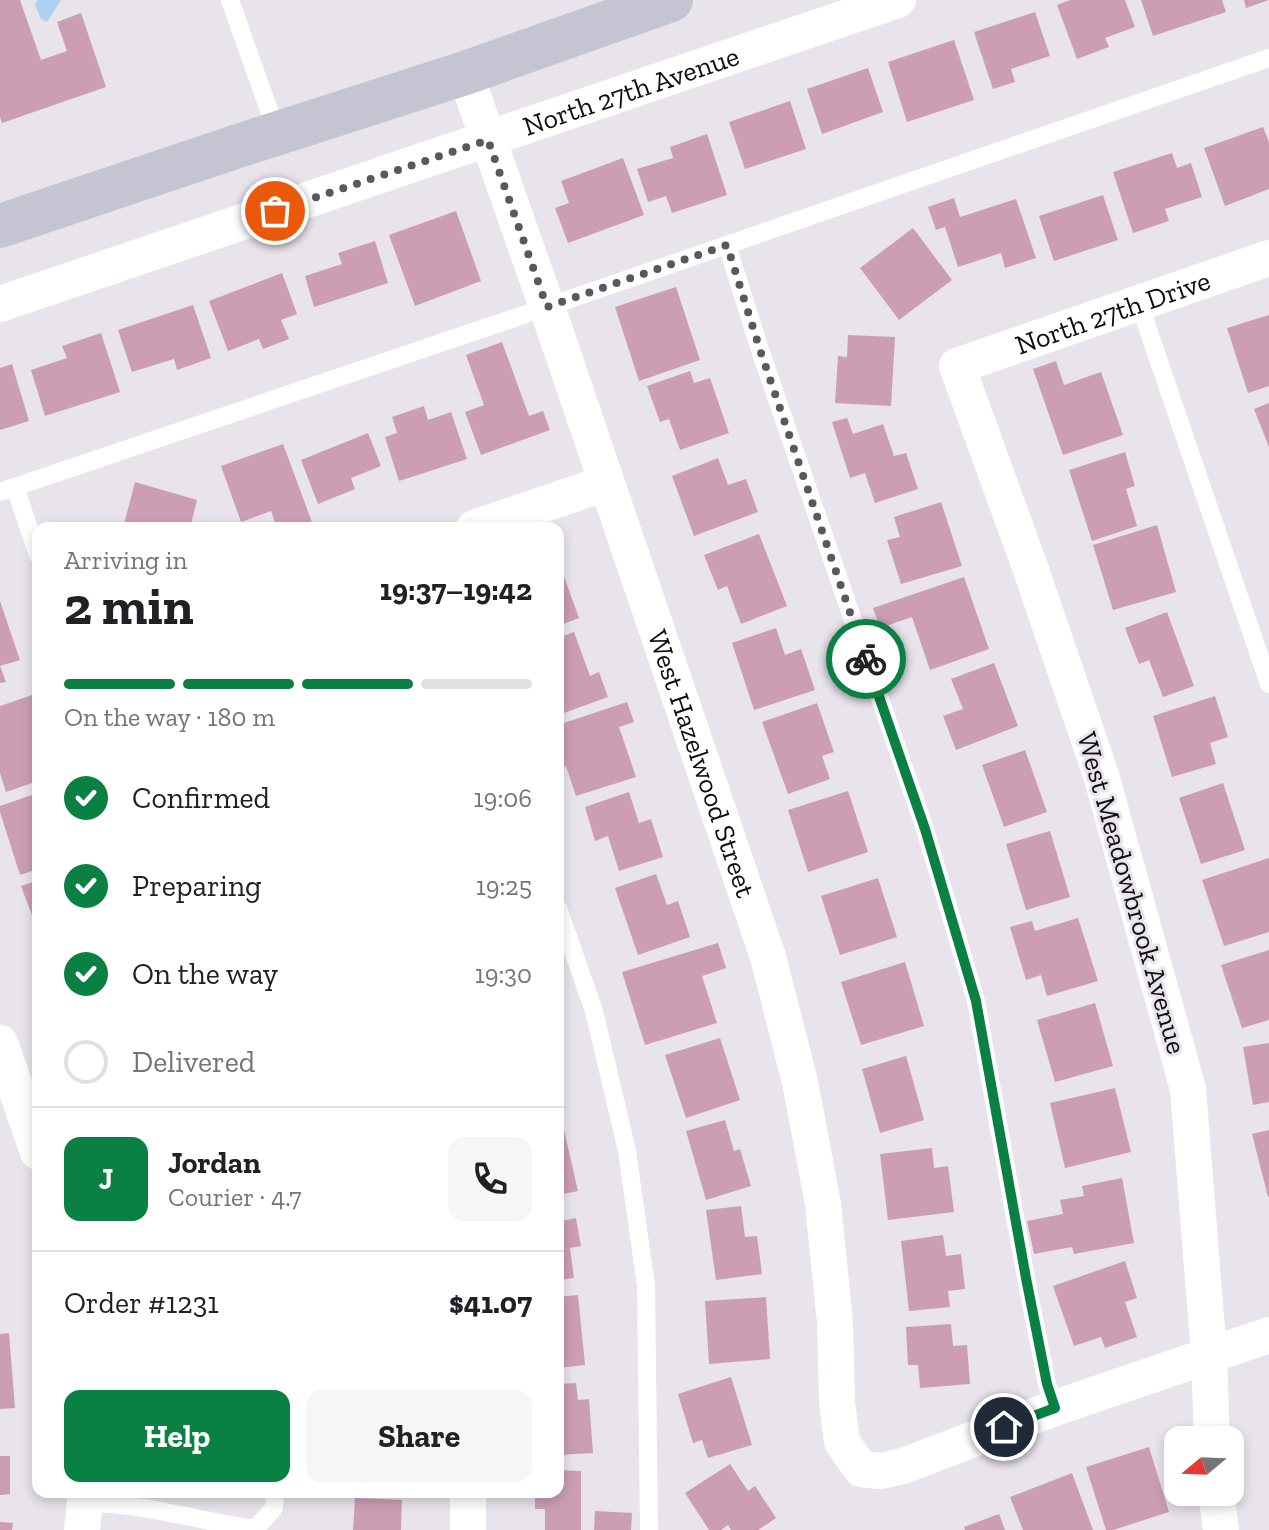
<!DOCTYPE html>
<html lang="en">
<head>
<meta charset="utf-8">
<style>
	:root { --surface:#fff; --page:#f6f6f6; --text:#202124; --muted:#757577; --line:#e0e0e0; --accent:#0b8043 }
	body { margin:0; font-family:"Zilla Slab",serif; background:var(--page); color:var(--text); height:100vh; display:flex; flex-direction:column; font-size:30px; white-space:nowrap }
	* { box-sizing:border-box; margin:0 }
	p { font-size:26px; color:var(--muted) }
	.icon { flex:none; width:44px; height:44px; fill:none; stroke:currentColor; stroke-width:2; stroke-linecap:round; stroke-linejoin:round }
	.map { position:relative; flex:1; overflow:hidden }
	.drawer { position:absolute; left:32px; top:522px; width:532px; height:976px; display:flex; flex-direction:column; background:var(--surface); border-radius:16px; box-shadow:0 4px 12px #0003 }
	.drawer>* { flex:none }
	.needle { width:52px; rotate:251deg }
	.fabs { position:absolute; left:1164px; top:1426px; display:grid; gap:16px }
	.fabs a { display:grid; place-items:center; width:80px; height:80px; border-radius:16px; background:var(--surface); box-shadow:0 4px 12px #0003; font-size:40px }
	.pin { position:absolute; display:grid; place-items:center; width:68px; height:68px; color:#fff; margin:-34px; border:4px solid #fff; border-radius:50%; box-shadow:0 2px 8px #0007 }
	.courier { position:absolute; display:grid; place-items:center; width:80px; height:80px; margin:-40px; border:6px solid #0b8043; border-radius:50%; background:#fff; color:#222; box-shadow:0 2px 10px #0007 }
	.overview em { font-style:normal; font-weight:700 }
	.overview div { display:flex; flex-direction:column-reverse }
	.overview { display:flex; align-items:center; justify-content:space-between; height:136px; padding:0 32px }
	h1 { font-size:52px; font-weight:700; line-height:60px }
	.bar { display:grid; grid-template-columns:repeat(4,1fr); gap:12px 8px; align-content:center; height:96px; padding:0 32px }
	.bar i { height:10px; border-radius:6px; background:var(--line) }
	.bar .active { background:var(--accent) }
	.bar p { grid-column:span 4 }
	.line { display:flex; align-items:center; gap:20px; padding:0 32px; border-top:2px solid var(--line) }
	.line div { flex:1 }
	.round { display:grid; place-items:center; flex:none; width:84px; height:84px; border-radius:16px; background:var(--page) }
	ol { padding:0 32px; list-style:none }
	li { display:flex; align-items:center; gap:24px; height:88px }
	li p { margin-inline-start:auto }
	li .icon { padding:8px; border-radius:50%; background:var(--accent); color:#fff; stroke-width:4 }
	li:last-child { color:var(--muted) }
	li i { width:44px; height:44px; border:4px solid var(--line); border-radius:50% }
	.button { display:flex; gap:16px; margin-top:auto; padding:16px 32px }
	.button a { flex:1; height:92px; border-radius:16px; background:var(--accent); color:#fff; font-size:32px; font-weight:700; line-height:92px; text-align:center }
	.button a+a { background:var(--page); color:var(--text) }
	.map>svg:first-child { display:block }
	.water { fill:#aed1f3 }
	.building { fill:#cc9eb4 }
	.lines { fill:none; stroke-linecap:round; stroke-linejoin:round }
	.lane { stroke:#fff; stroke-width:18 }
	.street { stroke:#fff; stroke-width:36 }
	.secondary { stroke:#c4c4d2; stroke-width:44 }
	.done { stroke:#5b585d; stroke-width:8; stroke-dasharray:0 14.4 }
	.route { stroke:#0b8043; stroke-width:10 }
	.labels { text-anchor:middle; dominant-baseline:central; stroke-width:6; stroke-linejoin:round; paint-order:stroke }
	.street-label { font-size:28px; fill:#0f0d10; stroke:#e9e3ec }
</style>
</head>
<body>
<div class="map">
<svg width="1269" height="1530" viewBox="0 0 1269 1530">
	<rect width="100%" height="100%" fill="#e9e3ec"/>
	<path class="water" d="M38 0H61L47 22 41 19 35 4Z"/>
	<g class="building">
		<path d="M0 0H20L41 60 67 51 57 22 81 13 106 87 2 123 0 117Z"/>
		<path d="M1070 0H1125L1135 27 1105 38 1109 47 1077 59 1057 5Z"/>
		<path d="M1141 0H1222L1226 12 1153 36Z"/>
		<path d="M1244 0H1269L1246 8Z"/>
		<path d="M1035 12 1050 56 1011 69 1015 82 993 89 974 32Z"/>
		<path d="M954 40 974 100 907 122 888 62Z"/>
		<path d="M868 68 883 112 822 134 807 89Z"/>
		<path d="M790 101 806 149 745 169 729 122Z"/>
		<path d="M1263 127 1269 142V189L1225 206 1204 148Z"/>
		<path d="M707 134 727 195 672 213 666 196 648 202 637 169 673 158 670 147Z"/>
		<path d="M1172 153 1177 168 1191 163 1202 197 1165 209 1169 221 1133 233 1113 172Z"/>
		<path d="M623 158 644 215 568 243 555 208 569 203 561 181Z"/>
		<path d="M1103 195 1118 240 1054 261 1039 216Z"/>
		<path d="M954 198 960 217 1016 199 1036 258 1005 268 1001 253 958 267 945 227 936 230 928 207Z"/>
		<path d="M456 211 481 281 415 306 389 235Z"/>
		<path d="M913 228 952 280 899 320 860 268Z"/>
		<path d="M375 241 388 283 314 307 305 276 342 264 338 253Z"/>
		<path d="M282 273 297 314 281 320 289 339 263 349 259 339 228 351 209 301Z"/>
		<path d="M676 287 700 360 639 381 615 307Z"/>
		<path d="M193 305 211 358 177 370 174 359 132 372 118 330Z"/>
		<path d="M1269 315V386L1248 393 1227 328Z"/>
		<path d="M101 333 120 392 45 416 31 370 67 358 62 346Z"/>
		<path d="M848 335 895 337 891 406 835 403 838 356 847 357Z"/>
		<path d="M502 342 529 416 543 411 550 430 481 455 465 412 484 405 466 355Z"/>
		<path d="M1056 361 1064 385 1101 372 1123 435 1063 455 1033 369Z"/>
		<path d="M12 364 29 421 0 430V368Z"/>
		<path d="M690 371 694 383 710 378 729 433 680 450 669 419 660 422 647 386Z"/>
		<path d="M1269 403V447L1254 409Z"/>
		<path d="M424 406 428 420 451 412 467 459 399 481 385 437 397 433 392 417Z"/>
		<path d="M847 418 853 434 883 424 894 456 906 453 918 489 875 503 865 473 850 478 832 422Z"/>
		<path d="M368 433 381 466 351 478 355 489 318 504 301 460Z"/>
		<path d="M283 444 313 525 303 528H277L271 511 241 522 221 466Z"/>
		<path d="M1125 452 1135 486 1126 489 1137 526 1092 541 1069 470Z"/>
		<path d="M718 458 728 485 746 479 758 512 694 536 672 476Z"/>
		<path d="M135 482 197 500 190 528H123Z"/>
		<path d="M941 502 962 566 901 584 887 540 900 537 894 517Z"/>
		<path d="M1157 525 1176 592 1113 610 1093 545Z"/>
		<path d="M759 534 787 606 741 624 727 586 718 590 704 555Z"/>
		<path d="M558 560 579 618 558 626Z"/>
		<path d="M964 577 989 649 930 670 912 617 880 628 873 608Z"/>
		<path d="M0 601 20 660 0 666 6 682 0 683Z"/>
		<path d="M1167 612 1194 686 1163 697 1149 660 1139 664 1125 628Z"/>
		<path d="M776 628 785 655 801 649 815 690 754 710 732 643Z"/>
		<path d="M574 632 590 676 599 672 608 697 564 713 558 696V638Z"/>
		<path d="M994 663 1018 726 956 750 943 716 963 709 951 679Z"/>
		<path d="M38 693V781L6 792 0 773V706Z"/>
		<path d="M1215 696 1228 737 1210 743 1216 764 1172 777 1153 716Z"/>
		<path d="M627 702 634 722 619 727 636 777 576 796 566 766 558 769V725Z"/>
		<path d="M817 703 834 752 822 756 830 779 788 794 762 722Z"/>
		<path d="M1025 750 1047 812 1004 827 982 765Z"/>
		<path d="M1223 783 1245 850 1201 864 1179 798Z"/>
		<path d="M848 791 868 852 808 872 788 810Z"/>
		<path d="M629 792 639 823 651 819 663 857 619 871 608 836 595 841 585 807Z"/>
		<path d="M38 793V869L20 875 0 812V806Z"/>
		<path d="M1050 831 1070 897 1026 910 1006 844Z"/>
		<path d="M1269 858V932L1224 946 1202 880Z"/>
		<path d="M656 874 667 905 678 901 690 937 638 955 615 888Z"/>
		<path d="M878 878 897 937 840 955 821 896Z"/>
		<path d="M38 880V931L21 886Z"/>
		<path d="M1078 918 1098 981 1047 996 1041 975 1026 980 1010 927 1032 921 1035 931Z"/>
		<path d="M718 943 726 968 702 976 717 1023 645 1045 622 972Z"/>
		<path d="M1269 950V1020L1242 1028 1221 965Z"/>
		<path d="M905 962 924 1026 861 1045 841 982Z"/>
		<path d="M1095 1003 1113 1066 1055 1082 1037 1020Z"/>
		<path d="M720 1038 740 1100 686 1118 665 1055Z"/>
		<path d="M1269 1043V1102L1253 1105 1243 1047Z"/>
		<path d="M906 1056 924 1120 880 1133 862 1069Z"/>
		<path d="M1115 1088 1131 1152 1065 1168 1050 1103Z"/>
		<path d="M561 1117 578 1191 558 1195V1118Z"/>
		<path d="M725 1120 734 1151 740 1149 751 1186 706 1200 686 1131Z"/>
		<path d="M1269 1130V1196L1268 1197 1252 1134Z"/>
		<path d="M932 1148 934 1168 948 1166 954 1212 888 1220 880 1154Z"/>
		<path d="M1122 1178 1134 1243 1074 1254 1072 1247 1034 1254 1027 1221 1063 1214 1060 1200 1084 1196 1082 1186Z"/>
		<path d="M558 1205H560L562 1221 576 1218 581 1246 570 1248 574 1278 558 1280Z"/>
		<path d="M741 1206 745 1237 757 1236 762 1274 716 1280 706 1210Z"/>
		<path d="M943 1235 946 1256 961 1254 965 1289 948 1291 950 1307 909 1311 901 1241Z"/>
		<path d="M1125 1261 1137 1298 1125 1302 1137 1337 1105 1348 1101 1337 1074 1346 1053 1286Z"/>
		<path d="M578 1295 585 1365 558 1368V1297Z"/>
		<path d="M766 1297 770 1359 709 1364 705 1301Z"/>
		<path d="M951 1324 953 1346 967 1345 970 1384 920 1388 918 1365H908L906 1327Z"/>
		<path d="M9 1333 15 1408 0 1409V1334Z"/>
		<path d="M731 1377 752 1445 708 1458 702 1440 693 1443 678 1394Z"/>
		<path d="M576 1383 578 1400 589 1399 593 1453 558 1455V1384Z"/>
		<path d="M1149 1447 1169 1512 1113 1530H1106L1086 1467Z"/>
		<path d="M0 1456H10V1494L0 1495Z"/>
		<path d="M730 1464 748 1491 755 1486 776 1518 758 1530H731L728 1525 721 1530H709L685 1493Z"/>
		<path d="M558 1470 581 1471V1530H545V1509H535V1492H558Z"/>
		<path d="M1072 1473 1093 1530H1023L1010 1497Z"/>
		<path d="M355 1498 402 1500 401 1530H353Z"/>
		<path d="M595 1511 632 1513 631 1530H594Z"/>
		<path d="M999 1514 1005 1530H965L964 1527Z"/>
		<path d="M0 1522 13 1523 12 1530H0Z"/>
	</g>
	<g class="lines">
		<g class="lane">
			<path d="M230 0 277 133"/>
			<path d="M727 245 761 353 925 829 976 1001 1026 1278 1047 1384 1055 1408"/>
			<path d="M1139 303 1269 684"/>
			<path d="M15 487 38 555"/>
			<path d="M0 492 547 307 1269 58"/>
			<path d="M558 908 594 1011 627 1151 646 1286 649 1530"/>
			<path d="M86 1503C143 1503 199 1521 255 1529L274 1508 275 1492"/>
		</g>
		<g class="street">
			<path id="s1" d="M465 73 547 307 768 957 800 1082 823 1204 835 1322 837 1402 842 1442 861 1469 881 1471 903 1466 1055 1408 1269 1335"/>
			<path id="s2" d="M0 304 898 0"/>
			<path d="M474 528 606 483"/>
			<path d="M0 1043 38 1152"/>
			<path id="s3" d="M1212 1440 1209 1355 1188 1089 1101 775 1030 567 957 366 1269 258"/>
			<path d="M1216 1492 1221 1530"/>
			<path d="M82 1530 86 1492"/>
			<path d="M468 1530V1492"/>
		</g>
		<path class="secondary" d="M0 226 238 146 465 73 671 0"/>
	</g>
	<g class="lines">
		<path class="done" d="M275 211 488 140 547 307 727 245 761 353 866 659"/>
		<path class="route" d="M866 659 925 829 976 1001 1026 1278 1047 1384 1055 1408 1004 1427"/>
	</g>
	<g class="labels">
		<g class="street-label">
			<text stroke="none"><textPath href="#s2" startOffset="666">North 27th Avenue</textPath></text>
			<text stroke="none"><textPath href="#s3" startOffset="1276">North 27th Drive</textPath></text>
			<text stroke="none"><textPath href="#s1" startOffset="730">West Hazelwood Street</textPath></text>
			<text transform="translate(1132 893) rotate(74)">West Meadowbrook Avenue</text>
		</g>
	</g>
</svg>
<div class="fabs">
<a><svg class="needle" viewBox="-14 -14 28 28"><path d="M0-13l5 13h-10z" fill="#e53935"/><path d="M0 13l5-13h-10z" fill="#757577"/></svg></a>
</div>
<div class="pin" style="left:275px;top:211px;background:#ea580c"><svg class="icon" aria-label="bag" viewBox="0 0 24 24"><path d="M5 8h14l-1 12H6zM9 8a3 3 0 0 1 6 0"/></svg></div>
<div class="pin" style="left:1004px;top:1427px;background:#1f2937"><svg class="icon" aria-label="home" viewBox="0 0 24 24"><path d="M3 11l9-7 9 7M6 9v11h12V9"/></svg></div>
<div class="courier" style="left:866px;top:659px"><svg class="icon" aria-label="bike" viewBox="0 0 24 24"><circle cx="6" cy="16" r="4"/><circle cx="18" cy="16" r="4"/><path d="M6 16l4-8h5l3 8M10 8l3 8H6M13 5h3"/></svg></div>
<section class="drawer">
<div class="overview"><div><h1>2 min</h1><p>Arriving in</p></div><em>19:37–19:42</em></div>
<div class="bar"><i class="active"></i><i class="active"></i><i class="active"></i><i></i><p>On the way · 180 m</p></div>
<ol>
<li><svg class="icon" aria-label="check" viewBox="0 0 24 24"><path d="M5 12l5 5 9-10"/></svg>Confirmed<p>19:06</p></li>
<li><svg class="icon" aria-label="check" viewBox="0 0 24 24"><path d="M5 12l5 5 9-10"/></svg>Preparing<p>19:25</p></li>
<li><svg class="icon" aria-label="check" viewBox="0 0 24 24"><path d="M5 12l5 5 9-10"/></svg>On the way<p>19:30</p></li>
<li><i></i>Delivered</li>
</ol>
<div class="line" style="height:144px"><b class="round" style="background:var(--accent);color:#fff">J</b><div><b>Jordan</b><p>Courier · 4.7</p></div><a class="round"><svg class="icon" aria-label="phone" viewBox="0 0 24 24"><path d="M5 4h4l2 5-3 2q2 4 5 5l2-3 5 2v4C11 20 4 13 5 4z"/></svg></a></div>
<div class="line" style="height:104px"><div>Order #1231</div><b>$41.07</b></div>
<div class="button"><a>Help</a><a>Share</a></div>
</section>
</div>
</body>
</html>
